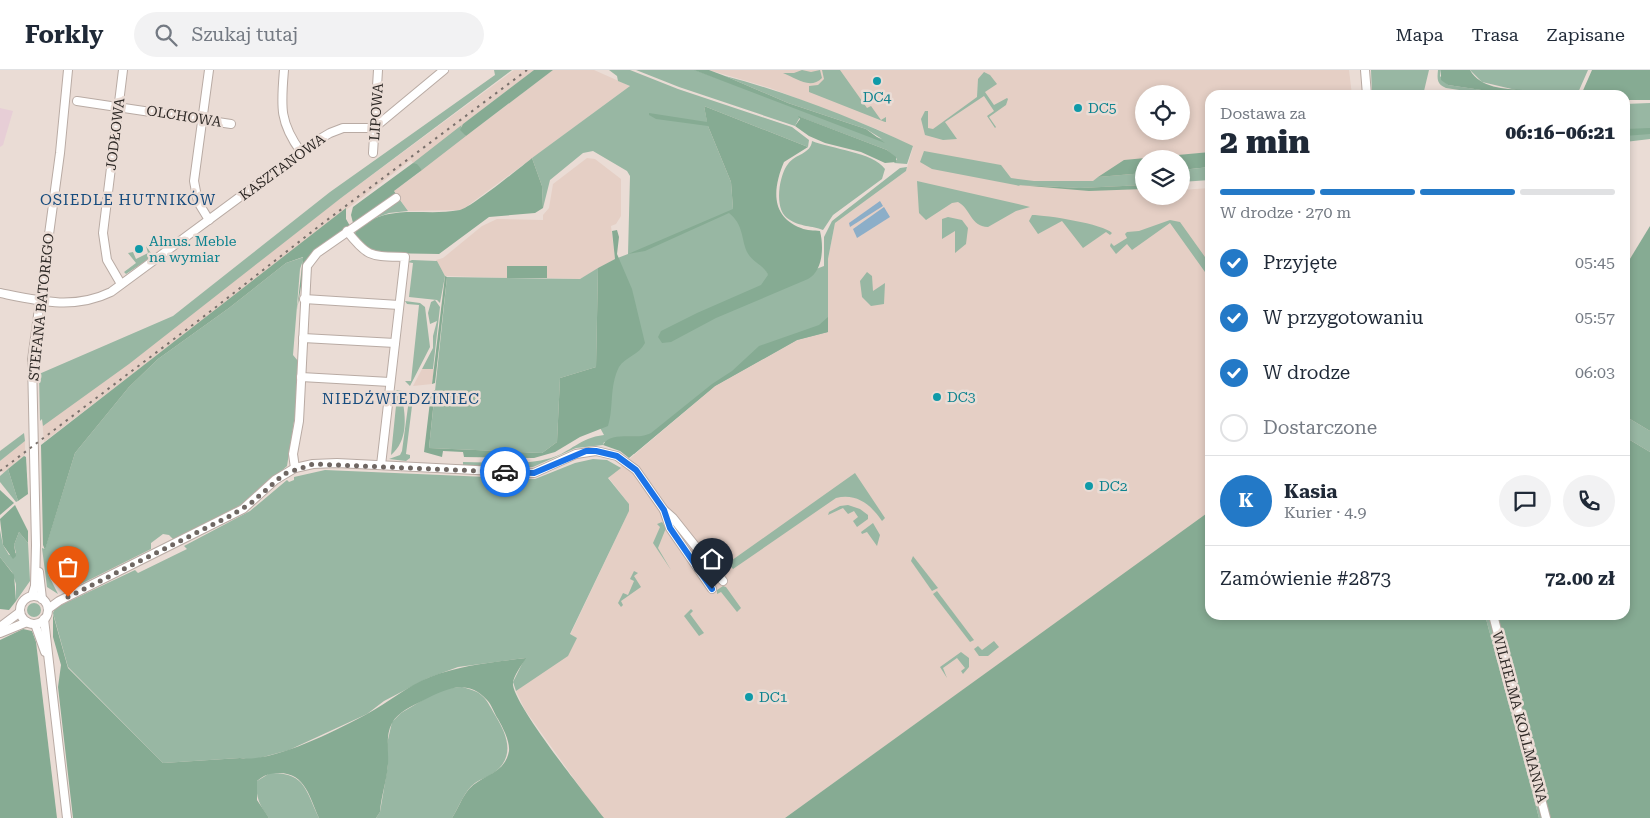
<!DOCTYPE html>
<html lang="pl">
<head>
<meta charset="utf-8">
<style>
	:root { --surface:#fff; --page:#f2f2f3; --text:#1f2937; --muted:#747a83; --line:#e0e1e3; --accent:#2379c7 }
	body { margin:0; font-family:"Roboto Serif",serif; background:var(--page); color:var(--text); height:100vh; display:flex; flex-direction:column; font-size:19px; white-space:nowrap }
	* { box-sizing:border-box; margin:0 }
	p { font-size:16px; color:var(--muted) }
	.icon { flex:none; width:28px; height:28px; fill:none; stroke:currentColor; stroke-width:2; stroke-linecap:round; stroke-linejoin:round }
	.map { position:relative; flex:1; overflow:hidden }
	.side { position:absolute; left:1205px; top:20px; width:425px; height:530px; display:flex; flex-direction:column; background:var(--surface); border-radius:15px; box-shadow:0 2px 8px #0003 }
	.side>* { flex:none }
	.tools { position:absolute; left:1135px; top:15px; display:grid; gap:10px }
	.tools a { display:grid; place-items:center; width:55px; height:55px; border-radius:50%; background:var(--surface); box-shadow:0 2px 8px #0003; font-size:25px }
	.pin { position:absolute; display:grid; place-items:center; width:42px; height:42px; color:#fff; margin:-51px -21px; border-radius:50% 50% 50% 0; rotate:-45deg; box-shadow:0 0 5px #0007 }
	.pin .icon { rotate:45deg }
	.courier { position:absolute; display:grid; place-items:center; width:50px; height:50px; margin:-25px; border:4px solid #1a73e8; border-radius:50%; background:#fff; color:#222; box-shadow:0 1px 6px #0007 }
	.overview em { font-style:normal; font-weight:800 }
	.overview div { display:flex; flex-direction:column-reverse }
	.overview { display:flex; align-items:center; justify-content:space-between; height:85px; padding:0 15px }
	h1 { font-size:32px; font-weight:800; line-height:38px }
	.bar { display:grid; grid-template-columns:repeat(4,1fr); gap:8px 5px; align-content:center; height:60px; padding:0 15px }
	.bar i { height:6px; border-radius:4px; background:var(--line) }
	.bar .on { background:var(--accent) }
	.bar p { grid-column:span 4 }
	.line { display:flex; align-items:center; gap:12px; padding:0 15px; border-top:1px solid var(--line) }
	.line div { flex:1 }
	.round { display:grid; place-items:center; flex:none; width:52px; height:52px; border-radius:26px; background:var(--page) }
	ol { padding:0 15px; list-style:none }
	li { display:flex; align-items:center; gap:15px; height:55px }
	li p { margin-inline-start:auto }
	li .icon { padding:5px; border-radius:50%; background:var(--accent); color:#fff; stroke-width:4 }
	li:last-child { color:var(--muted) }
	li i { width:28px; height:28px; border:2px solid var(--line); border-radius:50% }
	header { display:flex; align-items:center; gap:30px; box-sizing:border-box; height:70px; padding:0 25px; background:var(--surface); border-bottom:1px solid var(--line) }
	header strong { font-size:24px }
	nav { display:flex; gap:28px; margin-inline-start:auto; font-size:18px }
	.search { width:350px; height:45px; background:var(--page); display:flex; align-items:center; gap:12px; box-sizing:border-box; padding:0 18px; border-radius:28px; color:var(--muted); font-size:19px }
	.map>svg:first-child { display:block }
	.built { fill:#e5cfc5; fill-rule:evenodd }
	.education { fill:#e7ced6 }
	.green { fill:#98b7a3 }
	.forest { fill:#86ab93 }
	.water { fill:#8caec8 }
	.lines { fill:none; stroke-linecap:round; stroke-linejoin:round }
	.minor-casing { stroke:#b9aba4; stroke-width:10 }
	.minor { stroke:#fff; stroke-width:8 }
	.rail { stroke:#7a716c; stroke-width:2; stroke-dasharray:2.5 5; stroke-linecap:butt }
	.done { stroke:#6f6763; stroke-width:5; stroke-dasharray:0 9 }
	.route { stroke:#1a73e8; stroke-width:6 }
	.culture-dot { fill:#0f9aa8; stroke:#eadcd5; stroke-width:2 }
	.labels { text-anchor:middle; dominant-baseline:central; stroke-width:5; stroke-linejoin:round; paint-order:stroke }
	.culture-label { font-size:14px; fill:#0d838f; stroke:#eadcd5; text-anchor:start }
	.street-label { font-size:14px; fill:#2d2825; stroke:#eadcd5 }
	.neighbourhood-label { font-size:15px; letter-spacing:1px; fill:#164b7d; stroke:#eadcd5 }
</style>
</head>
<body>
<header>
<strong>Forkly</strong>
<div class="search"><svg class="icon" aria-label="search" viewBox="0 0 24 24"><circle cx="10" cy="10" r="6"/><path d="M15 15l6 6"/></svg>Szukaj tutaj</div>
<nav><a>Mapa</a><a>Trasa</a><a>Zapisane</a></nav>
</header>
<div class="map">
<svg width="1650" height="748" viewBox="0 0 1650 748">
	<rect width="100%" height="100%" fill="#eadcd5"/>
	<g class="built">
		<path d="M514 0H534L463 54 470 63 553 0H594L630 16 462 140 408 141 394 121 420 102 411 90 44 372 42 349Z"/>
		<path d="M709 0H1349L1352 25H1210V82L1144 89V126H1181V120L1210 118V442L785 748H602L525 640 516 621 539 604 577 568 570 565 629 441V434L608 407 715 316 797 270 828 262V189L835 153 906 101 913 77 879 60 770 18ZM1144 24H1181V61H1144Z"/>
		<path d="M587 88 595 89 621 109V146L616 154 611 156 615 189 580 209 547 208V197L507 196V208L445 206 436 190 443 188 482 156 497 149 543 150V145L549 138 553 114Z"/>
		<path d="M422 299H434L432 314 413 316Z"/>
		<path d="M25 371V385L3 403 0 399V391Z"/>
	</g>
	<path class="education" d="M0 38 13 41 3 75 0 77Z"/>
	<g class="green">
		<path d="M494 0H512L341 128 129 294 43 356 42 349 40 351 39 304 173 246 330 122 495 5Z"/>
		<path d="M609 0H630L678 19 792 57 809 70 808 77 704 36 708 56 731 112 733 139 774 215 824 196V167L832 151 900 98 907 97 906 101 835 153 828 189V262L797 270 715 316 634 384 604 372 603 375 576 378 533 397 463 396V392C492 392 524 396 551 388 571 382 579 368 604 365L599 356 615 189 628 184 630 106 627 101 593 81 583 83 550 110 543 138 542 116 532 88 630 16 618 11 617 6Z"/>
		<path d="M636 0H695L882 69 866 59 788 33 725 6C790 23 853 48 913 76L907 94 894 93 897 89 887 80 800 47 795 56 679 17Z"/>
		<path d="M802 0 811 2 820 0 822 8C810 20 796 8 783 3H794Z"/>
		<path d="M822 0H840L867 38 871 36 881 50 886 47V52H885L809 22V16L818 15 824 9Z"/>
		<path d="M1371 0H1429L1424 21 1455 25H1372Z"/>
		<path d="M1438 0H1441L1440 6 1448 15 1516 25H1492L1446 18C1437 14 1437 10 1438 0Z"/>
		<path d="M1470 0H1588L1577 25H1525L1516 20 1482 12Z"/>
		<path d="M984 2 990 5 997 14 985 22 994 35 1007 28 1008 29 1006 35 989 47 996 57 995 58 987 46 994 41 984 26 945 52 957 69 943 70 925 65 921 49 925 41H928V58L933 59 977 27 978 9Z"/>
		<path d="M1650 33V69L1625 72V34Z"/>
		<path d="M463 54 461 56 466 66 422 100 413 93Z"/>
		<path d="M812 71C831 79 873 82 885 99L882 109 833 145 823 160C812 155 801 158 787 148 774 138 779 105 788 94 795 84 811 84 812 71Z"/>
		<path d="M924 81 1001 95 1011 108 1034 111H1093L1098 107 1144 103V115L1080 118 1019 115 1020 116 932 99 920 92Z"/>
		<path d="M1210 97V110L1181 112V100Z"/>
		<path d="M917 111 1018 134 1030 137 1016 141 988 157C970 156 971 139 958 132L952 133 926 150 919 143Z"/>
		<path d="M400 130 408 141 389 143 367 151Z"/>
		<path d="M1032 145C1046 145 1104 154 1112 163L1110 165 1106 162 1083 178 1062 151 1038 164 1029 151Z"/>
		<path d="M948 147 962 150 968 158 966 174 955 183V161L942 169V149Z"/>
		<path d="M1170 150 1180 152 1210 194V209L1170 153 1132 180 1127 174 1116 184 1110 176 1111 173 1114 176 1127 168 1125 164 1127 162 1139 161Z"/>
		<path d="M146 176 153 186 126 204 124 202 136 193 128 183 133 182 136 189 148 183Z"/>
		<path d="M304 187 300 199 293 285 298 291 296 339 287 396 248 431 174 470 169 465 163 464 151 473V479L69 520 56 499 48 504 58 524 47 517 42 478 45 479 75 383 129 317 158 289 229 238 286 193Z"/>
		<path d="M412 190 437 191 445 206 440 233 437 230 409 227 413 193 407 192Z"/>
		<path d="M598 198 596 297 560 308 557 372 542 383 429 378 447 207 580 209Z"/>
		<path d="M867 202 872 206 873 221 885 213 884 234 871 236 862 227 860 211Z"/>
		<path d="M435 230 440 237 433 299H422L433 278V266L437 251 430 254 428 243 431 232Z"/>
		<path d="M405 231 420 233 425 237 430 277 410 316 405 311H411L419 235 407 234Z"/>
		<path d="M397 320 407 322 402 328C406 347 408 371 391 385L397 326 392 325Z"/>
		<path d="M410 322H415L418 326 413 328 406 384 410 385V388L406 391 389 389 400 385 402 381Z"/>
		<path d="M1625 346 1650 361V382L1625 367Z"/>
		<path d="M24 363 25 371 0 391V381Z"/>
		<path d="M593 389 607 390 621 398 608 408 629 434V441L570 564 577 568 568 586 516 621 513 612 525 588 458 597 428 608 384 631 367 644 289 680 252 690 240 688 163 693 68 597 53 543 55 538 135 500 138 503 187 479 184 476 250 441 287 410 289 412 294 410V407L325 400 535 409 575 393Z"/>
		<path d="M8 399 18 431 16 432 0 412V406Z"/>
		<path d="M855 403 885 448 882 451C871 435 857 423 836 428L733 499 728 493Z"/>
		<path d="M848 435 860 439 868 445V449L857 457 853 451 858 447 854 441 848 444 843 438 828 445 829 442 840 436Z"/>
		<path d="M662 452 666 458 658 478 671 500 653 473 660 457 657 454Z"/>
		<path d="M873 453 880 465 877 476 867 462 862 464 861 462Z"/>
		<path d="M0 460 3 475 9 485 16 483 14 475 19 462 28 473 30 511 16 531V514L12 502 0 487Z"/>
		<path d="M913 486 938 518 932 521 911 491Z"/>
		<path d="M634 501 638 503 634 506 641 517 621 531 623 535 621 537 618 533 623 523 628 525 634 511 630 509Z"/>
		<path d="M723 516 726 517 741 538 737 542 721 522 717 524V520Z"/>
		<path d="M937 521 974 570 970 572 933 524Z"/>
		<circle cx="34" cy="540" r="7"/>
		<path d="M691 539 693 541 690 544 704 563 699 566 684 546Z"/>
		<path d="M1485 545H1489L1542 748H1539Z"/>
		<path d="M994 571 999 577 988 586H979L974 579 978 576 982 580Z"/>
		<path d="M961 582 969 588V597L963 604 961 601 965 598 957 588 943 598 947 608 940 597Z"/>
		<path d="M462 617C483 622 485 627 495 645 508 666 516 688 492 704 487 708 480 709 475 713 464 721 459 737 452 748H376L380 742 388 695 387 674 392 652 401 643 438 621 448 618Z"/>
		<path d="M270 703C306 702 306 722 319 748H269C260 736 255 727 257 711Z"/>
	</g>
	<g class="forest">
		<path d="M534 0H553L466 66 460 60 463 54Z"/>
		<path d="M694 0H709L725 6 788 33 866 59 885 73Z"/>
		<path d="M1441 0H1470C1480 18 1505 19 1523 20L1526 24H1508L1448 15 1441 10Z"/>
		<path d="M1592 0H1650V30H1625V25H1581Z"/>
		<path d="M704 36 808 77 784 92C773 118 770 146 801 158 807 161 814 160 820 161 824 177 823 201 808 209L716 248 671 272 662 273 658 267 661 261 697 243 761 215 768 205C765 196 752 192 747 182 741 169 744 155 729 143L645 181 628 184 733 139 731 112 708 56 656 49 649 45V43L707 52Z"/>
		<path d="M798 46 887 80 896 87V92L885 93 861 82 825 73 809 66 795 56 800 49Z"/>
		<path d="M1650 58V64L1625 66V59Z"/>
		<path d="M1210 82V97L1181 100V89H1144V103L1098 107 1124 90Z"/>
		<path d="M532 88 542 116 543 138 535 143 489 147 439 184 381 183 366 178 355 164 356 159C393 132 421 147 460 140 469 139 521 97 532 88Z"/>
		<path d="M413 93 417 94 422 100 394 121 396 124 353 153 351 145 353 137Z"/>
		<path d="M1018 115 1080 118 1144 115V119L1089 121Z"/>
		<path d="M346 138V149L350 156 305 193 297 240 303 187 286 193 229 238 158 289 129 317 75 383 45 480 43 475 41 375Z"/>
		<path d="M1650 156V361L1625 346V197Z"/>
		<path d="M617 160 619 167 617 184 632 219 645 273C639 285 625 287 619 297 609 317 614 338 608 356L580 367 555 382 534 388 464 387 463 382 443 381 442 387 424 382 431 323 435 320 429 378 542 383 557 372 560 308 596 297 598 198 615 189 612 161Z"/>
		<rect x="507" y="196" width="40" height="12"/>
		<path d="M445 206 447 207 435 313 432 314Z"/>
		<path d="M828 247V262L797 270 715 316 629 388 620 381 603 375C611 360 637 371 651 363L712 314 732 301 759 276 819 255Z"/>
		<path d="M1625 367 1650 382V748H1550L1497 545H1625Z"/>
		<path d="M24 386 26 387 28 424 18 431 8 399Z"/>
		<path d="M0 420 14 433 0 445Z"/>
		<path d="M15 435 28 461V473L19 462 14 475 16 486 13 489 3 475 0 449Z"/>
		<path d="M1210 441V545H1485L1539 748H785Z"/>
		<path d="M0 487 14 505 16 531 9 540 0 539Z"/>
		<path d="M53 544 68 598 163 693 240 688C273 693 337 660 367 644 388 633 407 616 430 607 460 595 493 592 526 588 522 595 512 607 513 615 516 638 586 725 604 748H452C458 739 462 727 469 719 482 705 505 704 509 681 510 671 503 658 498 649 494 643 492 635 487 630 466 607 444 620 422 631 412 636 398 642 392 653 385 666 389 680 388 694 387 710 381 726 380 742L376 748H319C310 729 306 703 279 703 270 703 264 705 257 711V730L269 748H73L58 617 61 595 53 567Z"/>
		<path d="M23 559 32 561 36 572 57 748H0V570Z"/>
	</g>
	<g class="water">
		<path d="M880 131 883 136 850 157 849 153Z"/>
		<path d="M884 137 890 147 857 168 853 159Z"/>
	</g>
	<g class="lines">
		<defs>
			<g id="minor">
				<path d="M209 0 194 111 198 132 209 150"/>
				<path d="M284 0C281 36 279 52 301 82"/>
				<path d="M1365 0 1367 25"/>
				<path d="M77 31 231 54"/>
				<path d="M373 83 378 0"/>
				<path d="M347 161C368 188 371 186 405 187L381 395"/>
				<path d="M121 214 107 190 103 163 123 0"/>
				<path d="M0 223C39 231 74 240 111 222L313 73 330 63 343 58H374L444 0"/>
				<path d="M304 229 399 235"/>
				<path d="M303 268 395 273"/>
				<path d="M301 307 390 312"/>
				<path d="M295 398 293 384 299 351 307 196 317 183 396 128"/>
				<path d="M664 440 670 458 712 519"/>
				<path d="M39 502 42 529"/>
				<path d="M32 526 35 516 36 475 32 290 60 83 68 0"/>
				<circle cx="34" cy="540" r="14"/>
				<path d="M48 539 59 531 243 439 275 410 295 398 313 394 337 393 534 403 576 384 596 381 617 386 636 400 664 440 673 448 723 511"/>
				<path d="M1493 545 1546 748"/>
				<path d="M44 549 67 748"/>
				<path d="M35 554 45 582"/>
				<path d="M0 557 20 542"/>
				<path d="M0 563 27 552"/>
			</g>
		</defs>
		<use href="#minor" class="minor-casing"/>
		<use href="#minor" class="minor"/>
		<path class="rail" d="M0 401 207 244 323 153 527 0"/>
	</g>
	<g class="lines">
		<path class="done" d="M68 527 230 446 250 434 284 404 313 394 505 402"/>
		<path class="route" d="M505 402 534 403 586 381H596L617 386 636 400 664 440 670 458 712 519"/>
	</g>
	<g class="culture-dot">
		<circle cx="877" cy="11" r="5"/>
		<circle cx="1078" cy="38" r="5"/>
		<circle cx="139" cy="179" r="5"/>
		<circle cx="937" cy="327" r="5"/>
		<circle cx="1089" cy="416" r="5"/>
		<circle cx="749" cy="627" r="5"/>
	</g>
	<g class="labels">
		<g class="culture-label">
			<text x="877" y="27" text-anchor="middle">DC4</text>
			<text x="1088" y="38">DC5</text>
			<text x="149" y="171">Alnus. Meble<tspan x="149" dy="16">na wymiar</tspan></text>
			<text x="947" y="327">DC3</text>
			<text x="1099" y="416">DC2</text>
			<text x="759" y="627">DC1</text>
		</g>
		<g class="street-label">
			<text transform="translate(376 42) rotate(-86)">LIPOWA</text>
			<text transform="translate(184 46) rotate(9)">OLCHOWA</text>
			<text transform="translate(115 64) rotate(-83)">JODŁOWA</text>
			<text transform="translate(282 97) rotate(-36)">KASZTANOWA</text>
			<text transform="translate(41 237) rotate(-84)">STEFANA BATOREGO</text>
			<text transform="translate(1520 647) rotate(75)">WILHELMA KOLLMANNA</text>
		</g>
		<g class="neighbourhood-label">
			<text x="128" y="130">OSIEDLE HUTNIKÓW</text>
			<text x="401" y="329">NIEDŹWIEDZINIEC</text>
		</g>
	</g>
</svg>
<div class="tools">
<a><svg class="icon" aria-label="locate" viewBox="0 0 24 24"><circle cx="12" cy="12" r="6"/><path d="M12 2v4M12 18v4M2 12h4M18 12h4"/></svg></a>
<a><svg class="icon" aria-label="layers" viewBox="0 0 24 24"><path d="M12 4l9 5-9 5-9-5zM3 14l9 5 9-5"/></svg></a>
</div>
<div class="pin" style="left:68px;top:527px;background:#ea580c"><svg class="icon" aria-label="bag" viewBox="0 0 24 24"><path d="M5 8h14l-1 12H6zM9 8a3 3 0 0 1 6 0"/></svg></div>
<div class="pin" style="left:712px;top:519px;background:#1f2937"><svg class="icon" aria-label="home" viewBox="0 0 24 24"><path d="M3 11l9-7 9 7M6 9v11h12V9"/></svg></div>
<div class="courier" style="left:505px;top:402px"><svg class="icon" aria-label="car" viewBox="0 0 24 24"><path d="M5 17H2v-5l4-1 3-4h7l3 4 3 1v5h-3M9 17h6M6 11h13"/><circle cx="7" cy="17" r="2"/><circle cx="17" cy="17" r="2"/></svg></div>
<section class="side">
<div class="overview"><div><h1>2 min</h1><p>Dostawa za</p></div><em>06:16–06:21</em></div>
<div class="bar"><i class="on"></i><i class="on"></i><i class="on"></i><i></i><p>W drodze · 270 m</p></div>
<ol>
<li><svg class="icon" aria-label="check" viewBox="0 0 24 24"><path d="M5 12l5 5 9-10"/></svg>Przyjęte<p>05:45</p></li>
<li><svg class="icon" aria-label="check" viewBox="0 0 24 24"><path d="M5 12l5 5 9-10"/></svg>W przygotowaniu<p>05:57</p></li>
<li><svg class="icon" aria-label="check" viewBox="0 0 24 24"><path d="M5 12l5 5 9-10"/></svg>W drodze<p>06:03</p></li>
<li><i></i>Dostarczone</li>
</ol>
<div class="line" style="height:90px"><b class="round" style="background:var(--accent);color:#fff">K</b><div><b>Kasia</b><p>Kurier · 4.9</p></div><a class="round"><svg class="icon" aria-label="chat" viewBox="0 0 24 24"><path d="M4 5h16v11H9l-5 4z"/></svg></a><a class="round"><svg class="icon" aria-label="phone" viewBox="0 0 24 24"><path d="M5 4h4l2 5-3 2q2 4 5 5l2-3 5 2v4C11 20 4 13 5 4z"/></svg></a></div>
<div class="line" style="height:65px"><div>Zamówienie #2873</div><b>72.00 zł</b></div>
</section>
</div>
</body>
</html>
